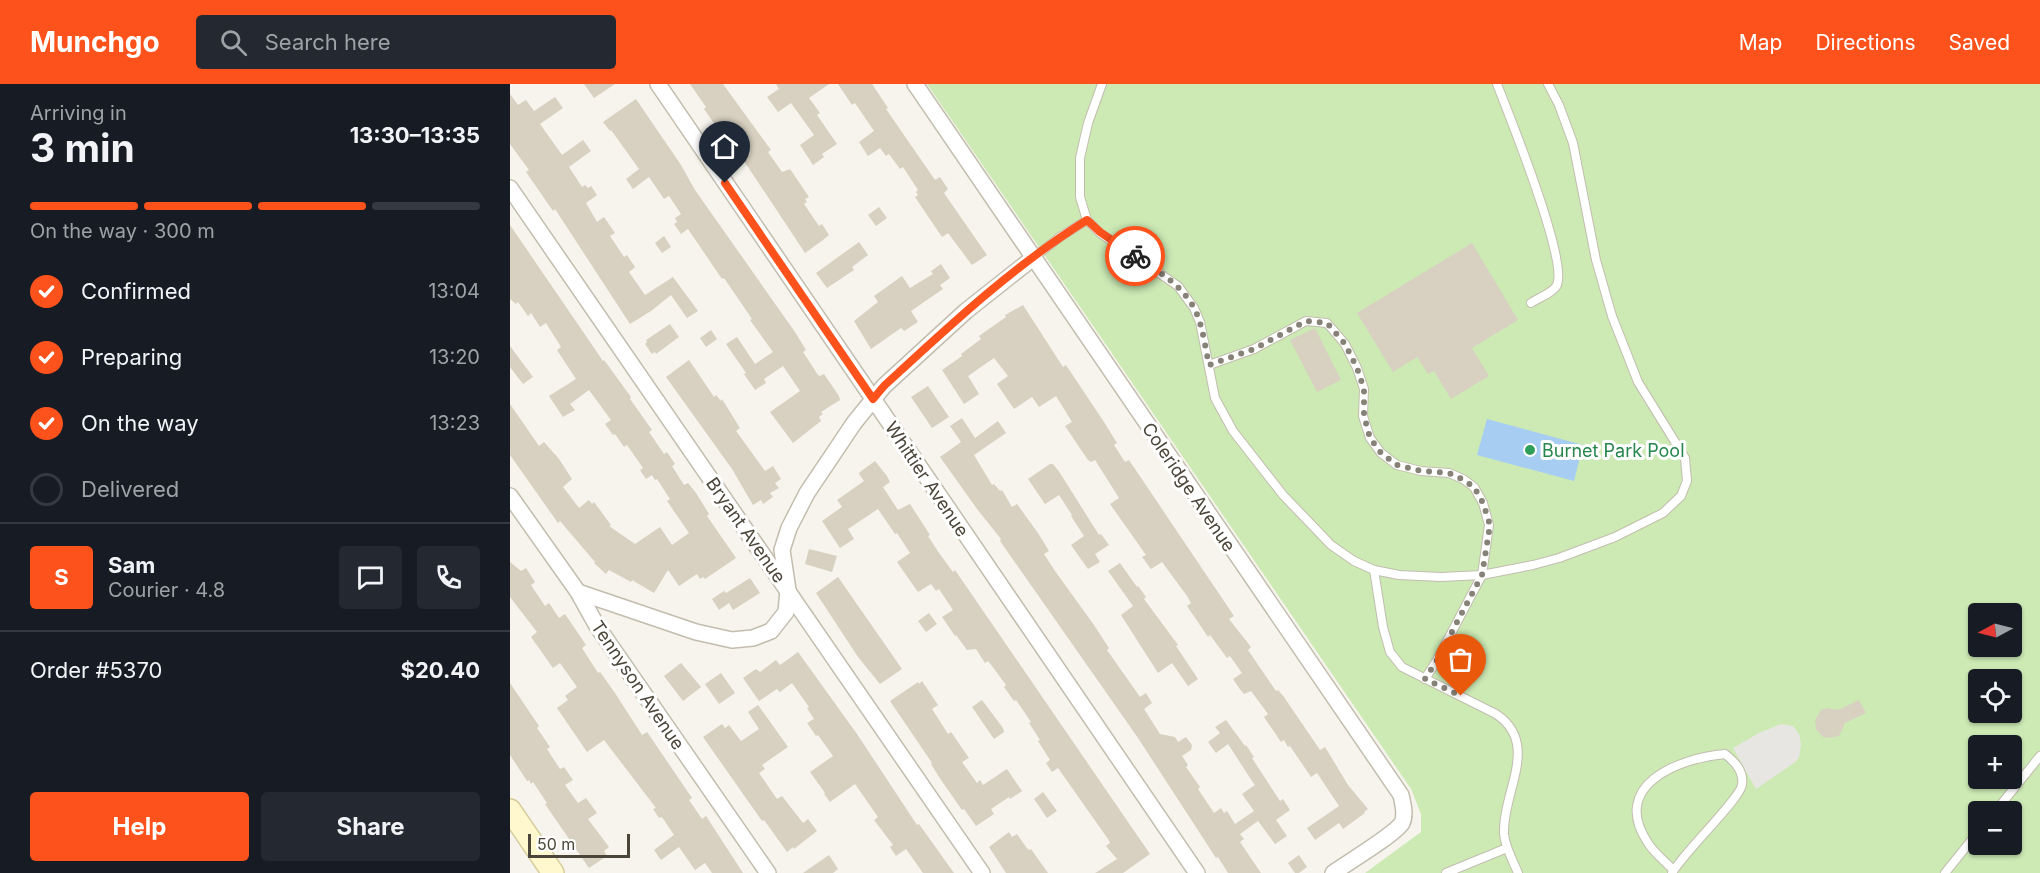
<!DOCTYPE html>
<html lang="en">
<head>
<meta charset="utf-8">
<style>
	:root { --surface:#171b24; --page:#242831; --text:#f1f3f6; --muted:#9ea1a6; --line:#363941; --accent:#fd521c }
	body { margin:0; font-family:Inter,sans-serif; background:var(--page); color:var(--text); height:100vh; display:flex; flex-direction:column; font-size:22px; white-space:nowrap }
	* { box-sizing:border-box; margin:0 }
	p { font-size:20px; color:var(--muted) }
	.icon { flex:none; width:33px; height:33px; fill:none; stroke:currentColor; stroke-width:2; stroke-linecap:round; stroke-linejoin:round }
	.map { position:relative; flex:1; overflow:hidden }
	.side { display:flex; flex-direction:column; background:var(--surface); width:510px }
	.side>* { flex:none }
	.needle { width:39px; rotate:263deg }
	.controls { position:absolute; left:1458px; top:519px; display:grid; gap:12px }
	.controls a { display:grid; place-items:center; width:54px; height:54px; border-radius:6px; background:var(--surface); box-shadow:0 2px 4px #0004; font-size:30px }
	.scale { position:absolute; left:18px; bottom:15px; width:102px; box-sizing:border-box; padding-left:6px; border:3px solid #4b4539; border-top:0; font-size:16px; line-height:21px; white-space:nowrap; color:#4b4539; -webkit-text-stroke:4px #fff; paint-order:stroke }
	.pin { position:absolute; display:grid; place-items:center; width:51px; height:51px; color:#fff; margin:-62px -26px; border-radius:50% 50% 50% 0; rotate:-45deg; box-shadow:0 0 6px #0007 }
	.pin .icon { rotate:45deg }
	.courier { position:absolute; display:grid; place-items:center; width:60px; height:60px; margin:-30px; border:4px solid #fd521c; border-radius:50%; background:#fff; color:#222; box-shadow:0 2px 8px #0007 }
	.headline em { font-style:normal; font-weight:700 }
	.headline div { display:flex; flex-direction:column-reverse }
	.headline { display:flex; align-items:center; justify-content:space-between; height:102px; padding:0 30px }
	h1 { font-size:39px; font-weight:700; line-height:45px }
	.bar { display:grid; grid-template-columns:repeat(4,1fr); gap:9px 6px; align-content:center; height:72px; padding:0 30px }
	.bar i { height:8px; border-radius:4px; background:var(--line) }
	.bar .selected { background:var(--accent) }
	.bar p { grid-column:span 4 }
	.line { display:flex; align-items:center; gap:15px; padding:0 30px; border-top:2px solid var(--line) }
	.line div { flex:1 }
	.round { display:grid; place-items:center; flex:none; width:63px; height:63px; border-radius:6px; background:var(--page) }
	ol { padding:0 30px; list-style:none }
	li { display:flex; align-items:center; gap:18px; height:66px }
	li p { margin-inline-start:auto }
	li .icon { padding:6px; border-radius:50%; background:var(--accent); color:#fff; stroke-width:4 }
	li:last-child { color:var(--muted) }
	li i { width:33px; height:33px; border:3px solid var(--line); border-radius:50% }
	.primary-button { display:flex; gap:12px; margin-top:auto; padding:12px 30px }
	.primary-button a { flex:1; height:69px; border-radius:6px; background:var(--accent); color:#fff; font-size:24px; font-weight:700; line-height:69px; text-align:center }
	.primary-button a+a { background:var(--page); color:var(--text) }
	header { display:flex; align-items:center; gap:36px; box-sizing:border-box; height:84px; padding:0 30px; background:var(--accent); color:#fff }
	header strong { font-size:28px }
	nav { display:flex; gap:33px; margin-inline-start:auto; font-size:21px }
	.search { width:420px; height:54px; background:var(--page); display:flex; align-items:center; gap:15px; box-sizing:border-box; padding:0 21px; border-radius:6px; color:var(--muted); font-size:22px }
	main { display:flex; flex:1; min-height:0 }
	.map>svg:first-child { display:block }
	.green { fill:#cdeab5; fill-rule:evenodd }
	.parking { fill:#e8e6e3 }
	.water { fill:#a8cdf2 }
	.building { fill:#d8d1c1 }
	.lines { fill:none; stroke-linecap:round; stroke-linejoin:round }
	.lane-casing { stroke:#c2bdae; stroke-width:10 }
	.street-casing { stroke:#c2bdae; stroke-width:18 }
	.secondary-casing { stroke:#d6cb9b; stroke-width:24 }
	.lane { stroke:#fff; stroke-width:8 }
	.street { stroke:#fff; stroke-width:15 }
	.secondary { stroke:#fff7cd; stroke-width:21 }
	.done { stroke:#878278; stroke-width:6; stroke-dasharray:0 10.8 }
	.route { stroke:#fd521c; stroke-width:8 }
	.leisure-dot { fill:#2e9e5b; stroke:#fff; stroke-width:2 }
	.labels { text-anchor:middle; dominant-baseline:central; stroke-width:6; stroke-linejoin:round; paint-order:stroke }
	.leisure-label { font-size:18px; fill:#27864d; stroke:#fff; text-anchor:start }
	.street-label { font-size:18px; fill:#4b4539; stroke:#fff }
</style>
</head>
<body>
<header>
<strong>Munchgo</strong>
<div class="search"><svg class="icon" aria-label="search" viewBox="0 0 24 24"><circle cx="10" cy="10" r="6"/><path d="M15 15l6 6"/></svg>Search here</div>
<nav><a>Map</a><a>Directions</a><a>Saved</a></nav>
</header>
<main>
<section class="side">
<div class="headline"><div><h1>3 min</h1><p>Arriving in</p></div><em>13:30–13:35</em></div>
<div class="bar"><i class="selected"></i><i class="selected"></i><i class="selected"></i><i></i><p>On the way · 300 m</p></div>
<ol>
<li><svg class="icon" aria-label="check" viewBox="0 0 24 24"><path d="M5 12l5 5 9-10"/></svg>Confirmed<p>13:04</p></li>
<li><svg class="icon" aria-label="check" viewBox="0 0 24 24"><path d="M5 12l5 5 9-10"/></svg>Preparing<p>13:20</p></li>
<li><svg class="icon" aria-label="check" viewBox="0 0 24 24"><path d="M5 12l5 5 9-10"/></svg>On the way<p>13:23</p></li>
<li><i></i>Delivered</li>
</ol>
<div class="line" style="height:108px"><b class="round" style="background:var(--accent);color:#fff">S</b><div><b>Sam</b><p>Courier · 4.8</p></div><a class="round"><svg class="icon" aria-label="chat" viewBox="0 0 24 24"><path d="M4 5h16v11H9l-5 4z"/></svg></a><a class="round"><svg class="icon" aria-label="phone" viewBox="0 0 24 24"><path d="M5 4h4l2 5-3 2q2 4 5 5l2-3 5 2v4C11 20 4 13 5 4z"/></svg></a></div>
<div class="line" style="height:78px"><div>Order #5370</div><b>$20.40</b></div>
<div class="primary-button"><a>Help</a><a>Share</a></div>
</section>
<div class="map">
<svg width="1530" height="789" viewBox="0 0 1530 789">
	<rect width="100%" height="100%" fill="#f6f4ec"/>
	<path class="green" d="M417 0H1530V789H855L911 748V730L901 705ZM1468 530H1502V562H1468ZM1468 596H1502V628H1468ZM1468 662H1502V694H1468ZM1468 728H1502V760H1468Z"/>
	<path class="parking" d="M1271 640 1283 642 1289 650 1291 660 1289 674 1284 679 1246 705 1223 664 1249 649Z"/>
	<path class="water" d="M977 335 1073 361 1064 397 967 371Z"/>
	<g class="building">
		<path d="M74 0H105L84 14Z"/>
		<path d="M180 0H213L261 66 258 68 272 88 280 85 299 113 295 115 297 118 294 120 309 142 312 140 319 151 313 156 295 169 238 83 209 44 208 45 194 25 196 23Z"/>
		<path d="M266 0H319L299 14 310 29 307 31 327 60 312 70 314 73 303 81 290 61 304 51 281 19 268 28 257 13 269 5Z"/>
		<path d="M328 0H362L378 24 376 25 425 96 430 93 438 105 434 109 477 171 462 181 438 149 432 153 405 113 408 111 406 108 408 106 393 83 390 85 379 70 376 72 370 64 358 72 349 58 364 47 345 19 342 21Z"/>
		<path d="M0 10 8 21 16 16 24 27 45 13 53 24 30 40 52 71 73 56 81 67 59 83 72 103 75 101 78 104 81 102 87 111 76 119 87 138 94 133 105 149 100 152 114 173 117 171 125 183 119 188 135 211 163 193 188 227 177 234 161 211 141 227 120 240 45 125 43 127 16 88 19 86 0 60Z"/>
		<path d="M126 15 171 81 185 106 285 248 296 266 293 268 308 291 310 292 314 290 329 312 330 316 311 328 313 330 309 333 311 337 283 359 260 328 290 307 273 282 254 295 256 299 245 306 234 290 236 289 216 260 227 253 245 280 263 268 240 236 242 235 214 194 212 195 178 145 171 150 164 140 167 138 165 134 171 130 159 112 154 115 139 93 123 105 116 95 129 85 101 46 100 47 93 38Z"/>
		<path d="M369 123 377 134 366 142 358 131Z"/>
		<path d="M0 141 93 277 94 276 121 313 120 315 142 346 139 348 154 370 157 368 165 380 162 382 174 401 178 399 186 409 199 430 197 432 226 474 195 495 193 493 190 495 187 490 169 502 158 486 144 509 122 496 121 498 99 486 96 490 84 479 85 478 50 437 48 439 0 371V320L29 362 34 358 49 375 62 395 53 403 69 424 79 416 82 420 84 418 101 441 99 442 125 460 150 443 162 461 179 449 157 417 160 415 147 395 145 396 142 391 136 395 130 386 133 384 117 361 114 363 105 350 103 351 95 340 101 336 79 306 60 320 65 326 53 333 39 312 66 295 47 266 51 263 36 239 30 243 21 229 18 232 8 218 6 220 0 215Z"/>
		<path d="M154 152 161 163 152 169 145 159Z"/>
		<path d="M349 158 358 171 342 183 344 186 317 204 306 189Z"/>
		<path d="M962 159 1008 236 962 264 979 292 941 315 924 287 918 290 907 273 883 288 847 229Z"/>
		<path d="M431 180 440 194 430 201 433 205 401 227 408 238 394 247 391 244 361 265 344 237 368 218 364 212 392 192 400 204 423 190 421 187Z"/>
		<path d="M513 221 553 283 556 281 594 338 607 359 604 361 615 378 619 376 724 532 719 535 741 563 738 566 766 607 768 606 774 613 810 666 815 663 838 701 858 725 854 728 855 729 833 745 829 739 805 756 797 744 829 722 807 689 801 693 780 662 778 663 774 656 771 658 754 633 758 630 741 607 734 610 729 604 723 595 732 589 720 572 717 574 700 551 698 553 677 522 681 519 677 512 652 478 641 485 632 473 636 471 600 420 609 414 585 376 581 378 578 376 555 342 562 338 546 312 529 323 522 313 504 325 487 300 498 292 484 274 458 292 469 310 454 320 432 286 452 272 451 270 471 255 469 252 496 233 495 231Z"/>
		<path d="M160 240 169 253 146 270 145 268 142 270 135 260 137 258 136 256Z"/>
		<path d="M805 244 831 296 807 308 780 256Z"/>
		<path d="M201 246 207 255 196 263 190 254Z"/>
		<path d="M0 262 23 293 13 300 0 283Z"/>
		<path d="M179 276 204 313 206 311 211 317 212 315 230 344 226 347 255 387 263 382 271 395 265 399 269 404 260 409 263 413 253 420 251 416 243 421 222 385 156 293Z"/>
		<path d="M418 302 439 333 422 344 401 313Z"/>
		<path d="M452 334 465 354 488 337 496 349 464 371 482 401 484 400 490 407 492 406 502 423 507 420 528 449 539 467 534 470 545 487 584 541 599 564 597 566 630 613 636 609 642 619 634 625 650 650 665 653 668 658 676 653 682 661 681 666 672 672 678 681 676 683 690 703 688 705 704 729 711 724 714 729 717 727 725 740 744 727 732 710 745 701 742 697 718 660 706 669 698 658 710 649 705 643 716 636 735 662 736 661 744 673 742 674 770 717 773 715 780 726 766 736 777 752 765 760 748 737 730 750 734 755 730 758 751 789H718L708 773 706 774 628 654 490 457 491 455 467 425 430 373 451 358 440 342Z"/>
		<path d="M365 377 377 392 380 398 373 403 388 426 400 420 420 451 418 452 429 469 443 488 445 486 640 770 613 789H585L607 775 596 762 600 759 598 755 548 684 542 688 536 679 540 676 528 657 530 656 519 639 521 638 506 616 504 617 494 603 496 601 482 582 478 577 475 579 466 565 457 566 446 551 445 552 432 533 443 526 429 505 426 507 421 500 408 508 396 491 387 478 400 469 387 449 385 450 368 425 338 445 344 455 330 464 312 437 332 423 327 416 354 397 349 390 350 388Z"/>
		<path d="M540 380H543L550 389 589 451 591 450 599 461 585 470 590 478 578 485 561 461 574 452 561 432 562 431 549 411 535 420 518 395Z"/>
		<path d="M299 465 327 472 322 488 295 480Z"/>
		<path d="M0 478 11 487 16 484 25 498 21 501 35 522 39 519 49 534 55 530 76 561 72 564 88 589 90 588 105 609 132 651 137 648 182 714 179 716 192 735 196 732 233 789H202L195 779 185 786 169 763 151 776 144 766 164 751 152 733 149 734 143 725 146 724 94 656 77 668 47 624 58 616 55 612 67 603 50 579 43 584 21 553 27 548 0 513Z"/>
		<path d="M610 479 627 503 628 502 636 513 634 515 668 561 666 562 688 595 678 602 662 579 648 589 611 531 623 522 598 487Z"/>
		<path d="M328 493 392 585 370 600 348 573 306 509Z"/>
		<path d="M240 494 250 509 223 526 219 519 209 526 202 515 214 507 216 509Z"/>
		<path d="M419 529 427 540 416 548 408 537Z"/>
		<path d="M288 568 347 650 407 741 409 740 444 789H413L396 765 386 772 380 763 383 761 364 736 368 733 345 700 320 718 314 710 315 709 300 688 323 672 308 651 306 652 297 639 304 635 297 624 299 623 282 599 270 608 267 605 249 617 233 594 246 585 250 588 266 576 270 581Z"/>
		<path d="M171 579 191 603 173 617 154 592Z"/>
		<path d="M211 589 225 609 209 620 195 600Z"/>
		<path d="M412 597 428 621 422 625 438 650 441 648 459 674 452 678 467 699 470 696 473 701 497 685 512 707 500 715 499 713 481 725 484 730 466 742 454 725 452 726 431 696 421 680 422 679 380 617 408 598 409 600Z"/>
		<path d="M0 599 29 642 27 644 40 663 37 665 50 685 54 683 63 696 55 701 68 719 76 714 87 729 78 735 99 763 94 767 97 772 79 784 35 720 37 719 23 698 21 700 19 696 17 697 0 671Z"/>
		<path d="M472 616 493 644 494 648 484 655 462 623Z"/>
		<path d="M1349 616 1356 629 1335 639 1329 652 1320 654 1313 653 1306 645 1305 636 1311 626 1318 624 1328 626Z"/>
		<path d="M248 621 278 663 252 681 255 685 249 689 267 715 272 712 293 739 298 735 307 747 284 765 283 763 277 768 254 736 252 737 193 653 212 640 215 644 219 641 231 657 249 645 238 628Z"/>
		<path d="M533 708 547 727 537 734 524 715Z"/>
		<path d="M499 748 502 753 507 750 516 763 519 766 521 765 538 789H496L479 763Z"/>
		<path d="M319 771 328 785 323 789H293Z"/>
		<path d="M789 771 797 783 789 789H785L778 779Z"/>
	</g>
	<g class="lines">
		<defs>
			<g id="lane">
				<path d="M592 0 578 39 570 74V113L577 136 590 149 668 202 684 224 690 238 705 314 723 347 773 411 821 461 844 477 864 486 889 491 931 493 972 491 1023 481 1049 474 1105 453 1153 429 1171 412 1177 397 1175 374 1128 298 1102 232 1086 176 1063 59 1049 21 1038 0"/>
				<path d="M987 0C999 31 1058 176 1047 201 1043 209 1028 214 1021 219"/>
				<path d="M523 174 550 153 577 136"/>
				<path d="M699 281 744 265 796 237 817 239 835 260 847 284 854 305 853 332 860 354 871 369 887 381 911 387 939 389 953 395 964 403 973 419 979 441 972 491 927 576 915 595"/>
				<path d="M864 486 873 543 880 568 892 583 986 630C1031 660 992 708 994 750 995 763 1003 777 1008 789"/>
				<path d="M1485 728 1530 672"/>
				<path d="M936 789 997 764"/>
				<path d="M1162 789C1173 769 1230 715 1232 701 1234 687 1225 678 1215 670 1169 674 1099 701 1138 759 1144 769 1155 777 1163 786"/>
				<path d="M1435 789 1468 748"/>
			</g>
			<g id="street">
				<path d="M148 0 687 789"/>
				<path d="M405 0 891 711C893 720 896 731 892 739 884 751 837 779 823 789"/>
				<path d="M0 104 472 789"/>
				<path d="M0 412 68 508 87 542 258 789"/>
				<path d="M68 508 186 548 222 556 243 554 261 547 276 528 278 506 272 466 279 444 297 409 344 339 374 302 456 227 523 174"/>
			</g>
			<path id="secondary" d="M0 726 43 789"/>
		</defs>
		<use href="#lane" class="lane-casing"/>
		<use href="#street" class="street-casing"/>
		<use href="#secondary" class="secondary-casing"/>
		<use href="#lane" class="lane"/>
		<use href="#street" class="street"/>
		<use href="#secondary" class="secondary"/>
	</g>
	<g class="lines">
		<path class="done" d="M625 172C651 189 681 206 690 239 694 252 696 267 699 281L744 265 796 237 817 239 835 260 847 284 854 305V332L860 354 871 369 887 381 911 387 939 389 952 395 964 403 973 419 980 441 972 491 927 576 915 595 951 612"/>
		<path class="route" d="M215 99 363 315 374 302C438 243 503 182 577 136L590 148 625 172"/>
	</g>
	<circle class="leisure-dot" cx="1020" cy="366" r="6"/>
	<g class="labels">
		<g class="leisure-label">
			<text x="1032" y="366">Burnet Park Pool</text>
		</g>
		<g class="street-label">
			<text transform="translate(417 395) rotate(56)">Whittier Avenue</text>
			<text transform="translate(679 403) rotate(56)">Coleridge Avenue</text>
			<text transform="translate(236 446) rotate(55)">Bryant Avenue</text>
			<text transform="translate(128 601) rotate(56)">Tennyson Avenue</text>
		</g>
	</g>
</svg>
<div class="controls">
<a><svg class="needle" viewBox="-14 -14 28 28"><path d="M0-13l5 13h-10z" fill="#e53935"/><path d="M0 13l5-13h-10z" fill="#9ea1a6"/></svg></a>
<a><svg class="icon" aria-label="locate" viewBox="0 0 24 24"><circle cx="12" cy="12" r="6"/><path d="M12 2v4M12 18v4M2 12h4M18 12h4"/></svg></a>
<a>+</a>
<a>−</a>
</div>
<div class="scale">50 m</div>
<div class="pin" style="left:951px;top:612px;background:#ea580c"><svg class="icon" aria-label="bag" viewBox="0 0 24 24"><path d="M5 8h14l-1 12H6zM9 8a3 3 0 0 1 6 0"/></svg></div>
<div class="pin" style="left:215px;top:99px;background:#1f2937"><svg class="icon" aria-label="home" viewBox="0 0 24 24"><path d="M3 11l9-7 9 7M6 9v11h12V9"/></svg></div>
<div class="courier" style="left:625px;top:172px"><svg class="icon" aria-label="bike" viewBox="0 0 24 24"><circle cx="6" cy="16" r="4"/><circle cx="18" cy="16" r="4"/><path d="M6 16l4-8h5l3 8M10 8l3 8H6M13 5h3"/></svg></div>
</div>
</main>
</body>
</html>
